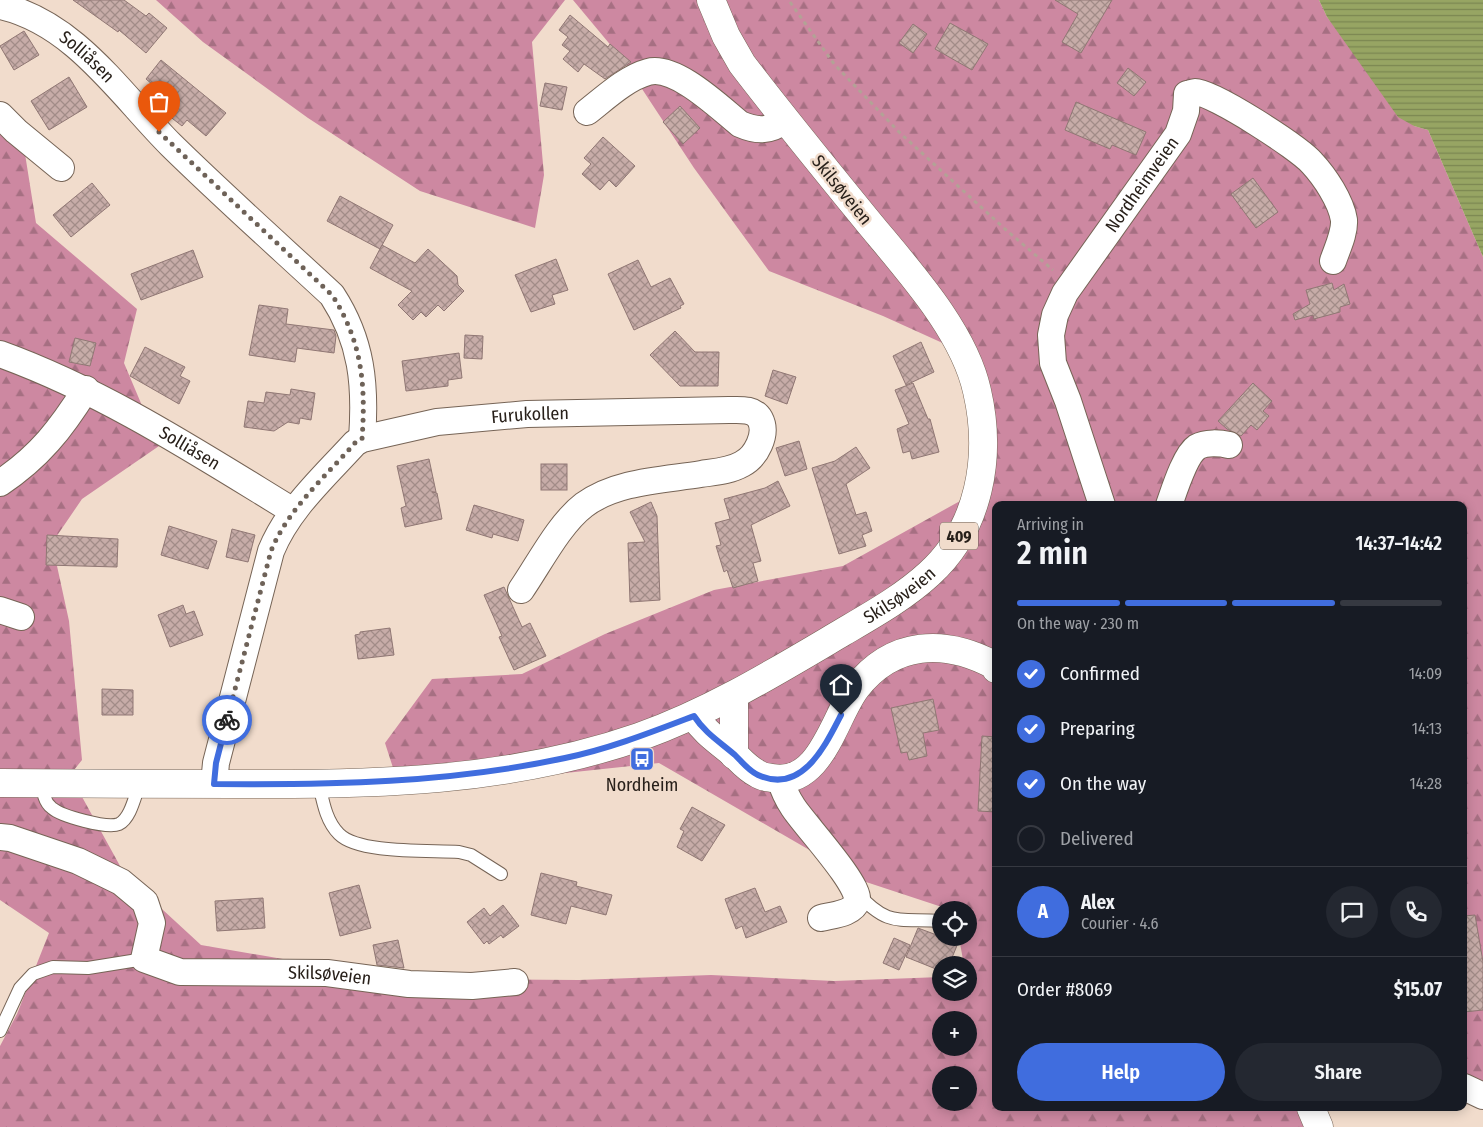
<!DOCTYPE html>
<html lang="en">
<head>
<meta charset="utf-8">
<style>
	:root { --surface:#171b24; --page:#242831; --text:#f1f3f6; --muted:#9ea1a6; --line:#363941; --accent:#406dde }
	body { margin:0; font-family:"Fira Sans Condensed",sans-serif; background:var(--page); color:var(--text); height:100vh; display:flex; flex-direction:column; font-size:19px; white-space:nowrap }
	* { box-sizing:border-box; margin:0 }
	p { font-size:16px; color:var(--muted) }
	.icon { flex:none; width:28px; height:28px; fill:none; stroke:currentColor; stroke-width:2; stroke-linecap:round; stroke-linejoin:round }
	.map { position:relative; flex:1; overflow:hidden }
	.details { position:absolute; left:992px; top:501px; width:475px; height:610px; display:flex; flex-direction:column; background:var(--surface); border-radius:10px; box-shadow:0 2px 12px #0003 }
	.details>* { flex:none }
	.controls { position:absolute; left:932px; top:901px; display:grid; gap:10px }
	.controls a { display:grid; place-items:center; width:45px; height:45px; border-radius:50%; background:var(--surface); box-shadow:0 2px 12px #0003; font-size:25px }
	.pin { position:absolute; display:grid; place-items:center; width:42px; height:42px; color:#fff; margin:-51px -21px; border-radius:50% 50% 50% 0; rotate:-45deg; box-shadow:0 0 5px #0007 }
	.pin .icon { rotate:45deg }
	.courier { position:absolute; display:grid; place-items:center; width:50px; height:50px; margin:-25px; border:4px solid #406dde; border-radius:50%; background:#fff; color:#222; box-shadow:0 1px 6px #0007 }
	.head em { font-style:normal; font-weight:600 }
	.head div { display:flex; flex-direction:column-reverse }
	.head { display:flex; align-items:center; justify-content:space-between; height:85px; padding:0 25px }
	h1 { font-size:32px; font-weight:600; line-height:38px }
	.bar { display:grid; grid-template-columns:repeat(4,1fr); gap:8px 5px; align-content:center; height:60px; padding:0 25px }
	.bar i { height:6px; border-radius:4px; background:var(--line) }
	.bar .on { background:var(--accent) }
	.bar p { grid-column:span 4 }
	.line { display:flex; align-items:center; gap:12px; padding:0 25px; border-top:1px solid var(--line) }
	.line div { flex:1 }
	.round { display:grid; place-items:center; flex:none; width:52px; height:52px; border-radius:26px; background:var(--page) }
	ol { padding:0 25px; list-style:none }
	li { display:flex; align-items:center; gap:15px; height:55px }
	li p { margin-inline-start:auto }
	li .icon { padding:5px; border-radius:50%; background:var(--accent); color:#fff; stroke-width:4 }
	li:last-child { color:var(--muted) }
	li i { width:28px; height:28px; border:2px solid var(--line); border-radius:50% }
	.button { display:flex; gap:10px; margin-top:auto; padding:10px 25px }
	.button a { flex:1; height:58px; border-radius:30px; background:var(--accent); color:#fff; font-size:20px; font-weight:600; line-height:58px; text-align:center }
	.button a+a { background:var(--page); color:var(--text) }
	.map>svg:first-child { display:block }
	.forest { fill:url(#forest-firs); fill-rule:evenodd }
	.water { fill:url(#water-rules) }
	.building { fill:url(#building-cross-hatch); stroke:#907774 }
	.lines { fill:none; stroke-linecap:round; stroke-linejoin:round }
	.service-casing { stroke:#766456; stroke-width:14 }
	.minor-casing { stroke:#766456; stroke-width:28 }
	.secondary-casing { stroke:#766456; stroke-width:29 }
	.primary-casing { stroke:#766456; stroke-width:29 }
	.path { stroke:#b3a296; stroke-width:3; stroke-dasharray:4 4; stroke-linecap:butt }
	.service { stroke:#fff; stroke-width:12 }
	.minor { stroke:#fff; stroke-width:26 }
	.secondary { stroke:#fff; stroke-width:28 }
	.primary { stroke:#fff; stroke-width:28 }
	.done { stroke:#6e6258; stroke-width:5; stroke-dasharray:0 9 }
	.route { stroke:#406dde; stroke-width:6 }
	.labels { text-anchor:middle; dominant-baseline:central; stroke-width:5; stroke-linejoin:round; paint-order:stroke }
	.shield { fill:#f1dccc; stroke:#64584f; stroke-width:1 }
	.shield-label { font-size:16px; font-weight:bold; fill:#28201a }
	.street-label { font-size:18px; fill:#28201a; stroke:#f1dccc }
	.poi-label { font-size:18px; fill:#28201a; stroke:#f1dccc }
</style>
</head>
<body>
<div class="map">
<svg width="1483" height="1127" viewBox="0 0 1483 1127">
	<defs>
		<pattern id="forest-firs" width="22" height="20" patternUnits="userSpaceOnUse" patternTransform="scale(1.25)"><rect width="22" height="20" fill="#cd88a1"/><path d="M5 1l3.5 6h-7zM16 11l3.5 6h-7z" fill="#a66f82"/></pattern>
		<pattern id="water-rules" width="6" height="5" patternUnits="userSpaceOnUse" patternTransform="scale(1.25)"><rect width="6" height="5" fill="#97a563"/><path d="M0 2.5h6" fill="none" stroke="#7b8651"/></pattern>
		<pattern id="building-cross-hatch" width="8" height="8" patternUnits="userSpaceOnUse" patternTransform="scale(1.25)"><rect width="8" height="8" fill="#c7aca8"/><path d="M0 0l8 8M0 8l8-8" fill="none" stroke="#a28c88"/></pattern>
	</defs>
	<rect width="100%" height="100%" fill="#f1dccc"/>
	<g class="forest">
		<path d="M156 0H565L532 42 544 175 535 228 420 191 308 118 203 42Z"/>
		<path d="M573 0H1319L1327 17 1414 126 1428 130 1483 257V1099L1464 1088V505H996V1108H1320L1331 1127H0V1046L17 1014 49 933 0 900V125L22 135 36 223 137 309 124 363 159 446 82 499 52 543 69 621 82 760 70 775 125 875 201 945 329 967 456 979 579 980 711 975 834 981 941 977V992H969V965H964L959 938H969V910H951L863 881 659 763 528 777H396L385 743 432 679 522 674 605 634 714 590 843 566 960 501 987 430 958 350 883 316 769 271 694 168 623 60ZM941 1020H969V1048H941ZM941 1075H969V1102H941Z"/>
	</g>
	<path class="water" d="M1319 0H1483V257L1428 130 1414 126 1398 117 1327 17Z"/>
	<g class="building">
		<path d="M73 0H124L146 16 149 13 167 28 146 53 119 30 118 32Z"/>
		<path d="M1055 0H1112L1081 53 1062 42 1078 14Z"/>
		<path d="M570 15 608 47 610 44 631 62 605 79 584 64 578 72 563 59 570 51 562 45 568 37 559 30Z"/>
		<path d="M950 23 988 44 972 70 935 49Z"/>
		<path d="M913 24 927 34 913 53 899 43Z"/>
		<path d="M24 31 39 55 14 70 0 46Z"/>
		<path d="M161 60 226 113 206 136 187 120 182 126 168 115 174 108 163 99 166 96 146 79Z"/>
		<path d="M1128 68 1146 82 1134 96 1117 83Z"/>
		<path d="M69 77 87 107 49 130 31 101Z"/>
		<path d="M545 83 567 87 562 110 540 106Z"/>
		<path d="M1076 102 1146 132 1136 155 1112 145 1110 149 1065 130Z"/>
		<path d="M680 106 700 128 683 144 663 122Z"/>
		<path d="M603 137 635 166 616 187 609 180 600 190 582 174 591 164 584 158Z"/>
		<path d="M1253 178 1278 212 1256 228 1231 194Z"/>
		<path d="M92 183 110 205 71 237 53 215Z"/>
		<path d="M340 196 393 225 380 249 327 221Z"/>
		<path d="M382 245 415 263 428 249 457 276 458 285 464 291 444 311 438 305 426 317 421 312 413 320 398 305 412 291 370 268Z"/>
		<path d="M193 250 203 277 141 300 131 274Z"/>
		<path d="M556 259 568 290 552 295 555 304 531 312 515 275Z"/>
		<path d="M638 260 651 287 670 278 684 304 680 306 681 308 634 330 608 274Z"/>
		<path d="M1332 283 1334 290 1344 284 1350 304 1340 307V312L1314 319 1313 315 1295 320 1293 314 1310 304 1306 290Z"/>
		<path d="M259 305 288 309 286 324 334 330 336 336 334 353 297 348 295 362 249 355Z"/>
		<path d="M675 331 695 352H719L718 386H680L650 355Z"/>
		<path d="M465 335 483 336 482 359 464 358Z"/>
		<path d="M75 338 96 343 90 366 69 362Z"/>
		<path d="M921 342 934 372 906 385 893 356Z"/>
		<path d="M145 347 185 367 180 376 190 381 179 404 130 376Z"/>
		<path d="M459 353 462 378 448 380V386L406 391 402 361Z"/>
		<path d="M773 370 796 377 787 404 765 396Z"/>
		<path d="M913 383 928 419H930L939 452 912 459 910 451 903 453 897 429 909 424 895 390Z"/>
		<path d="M1253 383 1272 401 1263 411 1269 416 1257 430 1251 425 1241 436 1227 429 1218 421Z"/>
		<path d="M291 389 315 393 311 420 300 418 299 424 288 422 274 431 244 427 248 401 264 403 266 392 290 395Z"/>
		<path d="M799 441 807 469 785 476 776 448Z"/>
		<path d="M856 447 870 468 846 484 856 515 866 512 872 531 862 535 866 546 839 554 812 468 835 461Z"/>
		<path d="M429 459 436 492H432L437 493 442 519 405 527 401 508 406 506 397 466Z"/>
		<rect x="541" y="464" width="26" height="26"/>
		<path d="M778 481 790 506 751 525 761 561 753 563 758 581 733 588 727 570 724 572 716 546 721 545 715 523 730 519 724 499 765 488Z"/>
		<path d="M651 502 657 516 660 600 630 602 628 543 645 542 630 512Z"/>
		<path d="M474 505 524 520 518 541 493 534 492 538 466 530Z"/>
		<path d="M169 526 217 541 208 569 161 555Z"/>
		<path d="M232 529 255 535 248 562 226 557Z"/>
		<path d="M47 535 118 539 117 567 46 565Z"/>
		<path d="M504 587 522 627 530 623 546 656 514 670 499 637 502 636 484 595Z"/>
		<path d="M183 605 186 614 194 611 203 635 170 647 158 615Z"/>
		<path d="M390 628 394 655 358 659 355 635 360 634V632Z"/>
		<path d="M102 689 133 690V715H102Z"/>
		<path d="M933 699 939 730 923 733 927 756 909 760 907 752 901 753 891 708Z"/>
		<path d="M982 736 996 737V812L978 811Z"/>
		<path d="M692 807 725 825 702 861 677 847 684 831 680 829Z"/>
		<path d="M541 873 577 882 576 886 612 895 606 915 571 906 566 924 531 915Z"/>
		<path d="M359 885 371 928 340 936 329 893Z"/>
		<path d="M755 888 765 912 780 906 787 922 746 938 742 926 736 929 725 899Z"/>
		<path d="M263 898 265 928 217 931 215 901Z"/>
		<path d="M503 905 519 926 503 938 501 935 489 944 487 941 484 944 467 922 484 908 490 916Z"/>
		<path d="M1475 915 1483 962V1010L1464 1012V916Z"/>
		<path d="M918 928 958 943 949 965H941V971L906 957Z"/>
		<path d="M894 938 910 945 899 970 883 963Z"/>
		<path d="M398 940 404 968 377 965 373 945Z"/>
	</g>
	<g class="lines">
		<defs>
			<g id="service">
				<path d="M42 783C43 792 44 802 52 808 61 816 107 829 119 824 131 818 135 795 140 783"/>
				<path d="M319 784C323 802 326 821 339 834 359 854 429 850 459 852L471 855 501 874"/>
				<path d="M857 893C889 928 899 918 941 921"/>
				<path d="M0 1031 20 988 33 974 53 967 88 968 144 959"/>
			</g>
			<g id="minor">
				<path id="s1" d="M0 6C74 22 121 95 171 145 223 196 278 245 332 295 362 341 366 385 362 439"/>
				<path d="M587 112C605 98 626 78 648 72 675 64 720 108 740 124 758 132 770 131 786 120"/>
				<path d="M0 115 16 131 61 168"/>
				<path id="s2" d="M0 354C105 392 198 453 293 511"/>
				<path d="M0 483C39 457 61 429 86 389"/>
				<path id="s3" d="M1102 505 1068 401 1053 363 1051 335 1055 315 1065 293 1178 134 1186 111 1187 94C1188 94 1194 92 1195 92 1213 92 1299 148 1312 163 1325 177 1341 201 1344 220 1345 233 1337 249 1333 261"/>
				<path d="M1169 505C1174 491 1185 455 1197 447 1206 442 1220 443 1229 445"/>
				<path d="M0 610 21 617"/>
				<path d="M780 779C783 789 787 798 793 807 803 823 861 885 857 901 853 914 832 915 821 918"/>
				<path id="s4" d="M214 784 216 763 271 551C288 509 324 477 355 443L362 439 437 422 527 414 729 410C739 410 754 408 760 419 768 434 756 457 742 464 730 471 714 472 701 474 664 480 616 481 584 505 559 524 539 564 521 590"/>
				<path id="s5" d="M0 837 10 838 78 861 121 882 145 902 152 923 144 959 180 972 327 973 409 984 472 986 515 982"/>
				<path d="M1464 1087 1483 1096"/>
			</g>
			<g id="secondary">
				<path d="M734 696V755"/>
				<path d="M694 716C705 733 720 742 735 755 742 762 748 769 758 774 762 777 767 777 772 778 821 787 834 717 856 688 893 640 945 639 994 665L996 669"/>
				<path d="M1311 1108 1319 1127"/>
			</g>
			<g id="primary">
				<path id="s6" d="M0 783C79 784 159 784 238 784 373 785 510 782 639 737 712 711 777 671 843 632 872 615 904 597 929 574 980 528 992 456 977 391 963 327 902 264 861 213 821 164 781 115 742 64L726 36 711 0"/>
			</g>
		</defs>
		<use href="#service" class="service-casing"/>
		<use href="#minor" class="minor-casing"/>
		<use href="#secondary" class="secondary-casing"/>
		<use href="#primary" class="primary-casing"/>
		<path class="path" d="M790 2 834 64 900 133 1005 229 1053 270"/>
		<use href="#service" class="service"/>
		<use href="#minor" class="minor"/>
		<use href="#secondary" class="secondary"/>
		<use href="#primary" class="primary"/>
	</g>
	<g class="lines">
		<path class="done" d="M159 132 332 295C362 341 366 385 362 439L355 443C325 477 288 509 271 551L227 720"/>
		<path class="route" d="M227 720 216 763 214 784C332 785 449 783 565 758 609 749 652 732 694 716 705 733 720 742 735 755 742 762 749 771 758 775 802 795 825 746 841 715"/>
	</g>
	<defs>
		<symbol id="bus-square" viewBox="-11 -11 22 22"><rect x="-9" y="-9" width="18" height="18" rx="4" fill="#406dde" stroke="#f1dccc"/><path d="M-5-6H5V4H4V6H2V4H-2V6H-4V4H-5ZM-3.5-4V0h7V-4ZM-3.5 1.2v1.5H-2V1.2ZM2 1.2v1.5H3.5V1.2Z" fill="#fff"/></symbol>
	</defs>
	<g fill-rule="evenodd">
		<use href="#bus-square" x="628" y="745" width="28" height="28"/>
	</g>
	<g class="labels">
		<rect class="shield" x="940" y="522.5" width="38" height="27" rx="4"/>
		<g class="shield-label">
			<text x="959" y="536">409</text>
		</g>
		<g class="street-label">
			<text stroke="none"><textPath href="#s1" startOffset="102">Solliåsen</textPath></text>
			<text stroke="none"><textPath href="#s3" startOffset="356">Nordheimveien</textPath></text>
			<text transform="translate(842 190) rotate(51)">Skilsøveien</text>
			<text stroke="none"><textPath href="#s4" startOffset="556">Furukollen</textPath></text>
			<text stroke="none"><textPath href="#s2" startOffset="212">Solliåsen</textPath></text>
			<text stroke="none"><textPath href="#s6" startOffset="941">Skilsøveien</textPath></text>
			<text stroke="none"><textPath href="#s5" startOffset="408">Skilsøveien</textPath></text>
		</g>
		<g class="poi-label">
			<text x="642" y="785">Nordheim</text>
		</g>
	</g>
</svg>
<div class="controls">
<a><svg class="icon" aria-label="locate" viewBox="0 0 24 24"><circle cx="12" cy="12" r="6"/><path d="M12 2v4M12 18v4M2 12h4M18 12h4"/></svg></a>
<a><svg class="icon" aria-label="layers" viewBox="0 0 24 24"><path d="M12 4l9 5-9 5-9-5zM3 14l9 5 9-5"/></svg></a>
<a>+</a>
<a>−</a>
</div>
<div class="pin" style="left:159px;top:132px;background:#ea580c"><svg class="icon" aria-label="bag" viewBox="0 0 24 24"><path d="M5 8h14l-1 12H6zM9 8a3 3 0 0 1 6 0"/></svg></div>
<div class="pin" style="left:841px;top:715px;background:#1f2937"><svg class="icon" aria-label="home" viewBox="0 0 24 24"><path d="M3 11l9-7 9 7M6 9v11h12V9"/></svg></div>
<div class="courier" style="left:227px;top:720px"><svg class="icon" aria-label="bike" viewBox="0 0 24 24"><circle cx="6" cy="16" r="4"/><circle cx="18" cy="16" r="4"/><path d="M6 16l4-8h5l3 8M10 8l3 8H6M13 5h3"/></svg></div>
<section class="details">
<div class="head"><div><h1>2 min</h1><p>Arriving in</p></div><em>14:37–14:42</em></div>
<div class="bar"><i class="on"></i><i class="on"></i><i class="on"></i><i></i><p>On the way · 230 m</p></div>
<ol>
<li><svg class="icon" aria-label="check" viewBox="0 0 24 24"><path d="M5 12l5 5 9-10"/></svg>Confirmed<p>14:09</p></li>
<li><svg class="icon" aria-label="check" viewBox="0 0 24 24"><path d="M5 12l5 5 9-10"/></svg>Preparing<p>14:13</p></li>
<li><svg class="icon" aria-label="check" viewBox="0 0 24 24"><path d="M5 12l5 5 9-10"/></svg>On the way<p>14:28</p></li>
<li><i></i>Delivered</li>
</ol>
<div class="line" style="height:90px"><b class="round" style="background:var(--accent);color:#fff">A</b><div><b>Alex</b><p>Courier · 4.6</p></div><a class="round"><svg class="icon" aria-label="chat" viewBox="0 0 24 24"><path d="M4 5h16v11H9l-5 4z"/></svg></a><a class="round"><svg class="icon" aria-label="phone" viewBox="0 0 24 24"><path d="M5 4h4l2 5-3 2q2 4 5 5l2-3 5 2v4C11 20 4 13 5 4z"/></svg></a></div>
<div class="line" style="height:65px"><div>Order #8069</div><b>$15.07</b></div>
<div class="button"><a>Help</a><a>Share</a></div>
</section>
</div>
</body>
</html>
